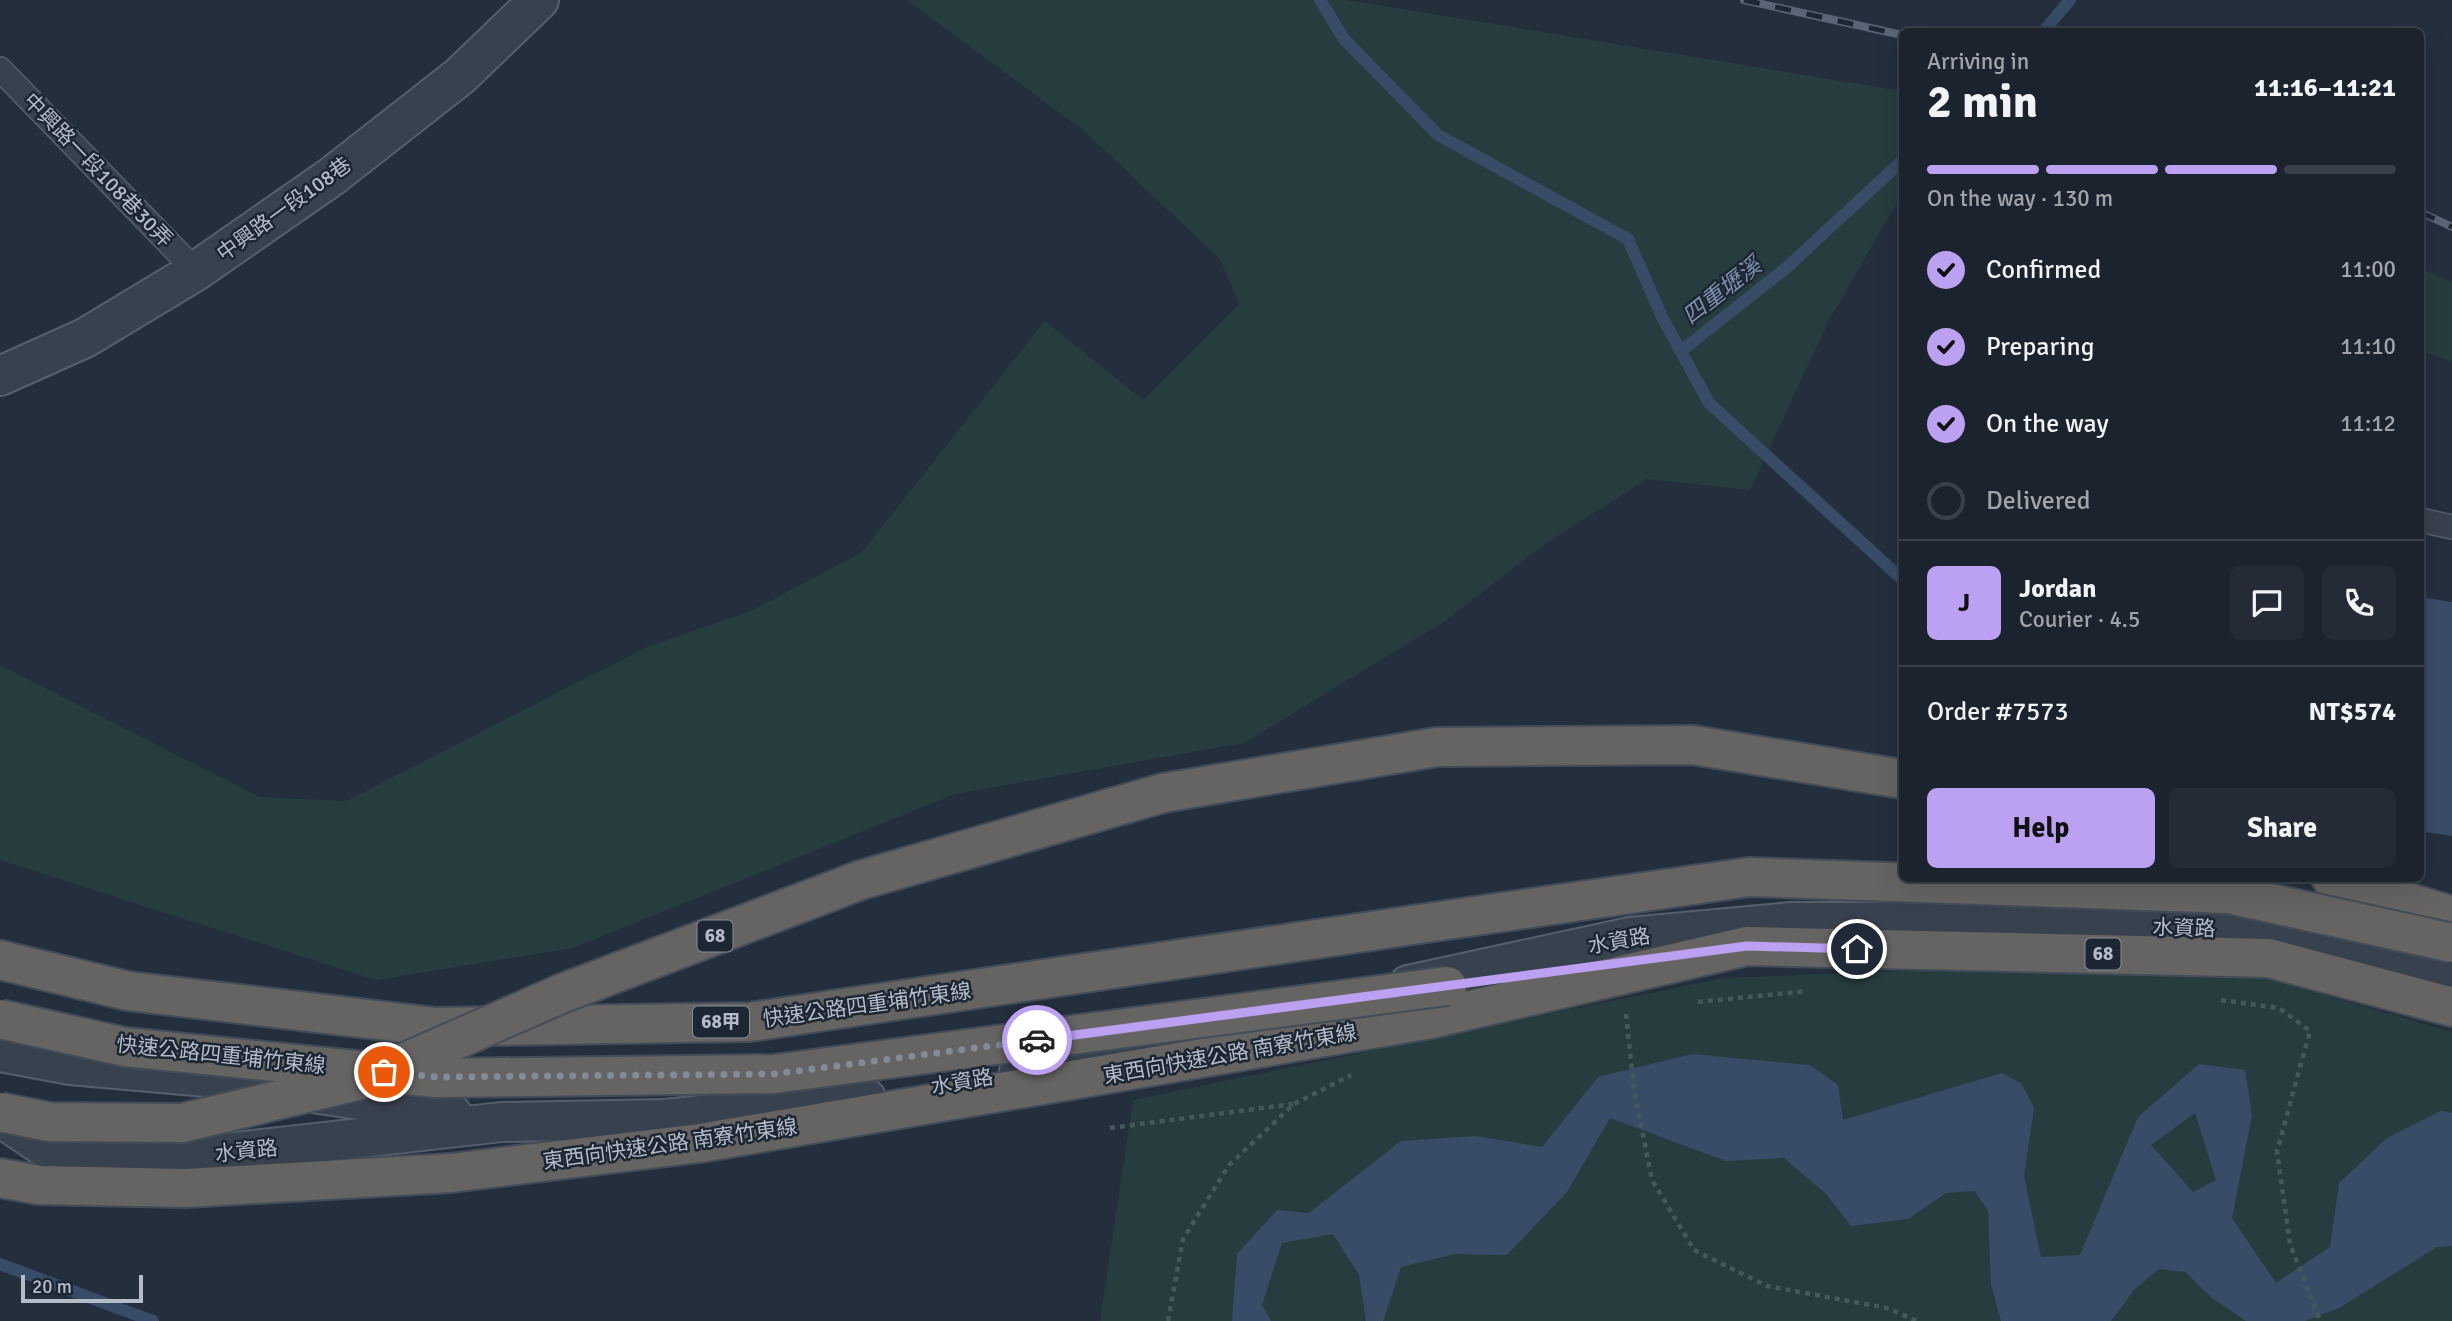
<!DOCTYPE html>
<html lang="en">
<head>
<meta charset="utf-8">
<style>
	:root { --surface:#1b232e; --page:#242b36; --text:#f1f3f6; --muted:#a0a4aa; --line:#39404a; --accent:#bca0f2 }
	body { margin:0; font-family:Signika,"Noto Sans TC",sans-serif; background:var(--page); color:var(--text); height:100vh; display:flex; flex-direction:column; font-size:26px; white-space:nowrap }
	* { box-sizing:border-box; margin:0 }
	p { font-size:23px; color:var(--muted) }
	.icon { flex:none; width:38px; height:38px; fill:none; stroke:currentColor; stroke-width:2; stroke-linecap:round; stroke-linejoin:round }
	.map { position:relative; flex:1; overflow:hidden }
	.panel { position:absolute; left:1899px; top:28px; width:525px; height:854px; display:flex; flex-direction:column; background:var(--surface); border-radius:10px; box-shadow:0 7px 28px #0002,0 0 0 2px var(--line) }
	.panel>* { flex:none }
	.scale { position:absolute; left:21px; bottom:18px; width:122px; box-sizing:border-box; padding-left:7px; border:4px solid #b4bcc9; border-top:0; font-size:19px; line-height:24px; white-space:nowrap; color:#b4bcc9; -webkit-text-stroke:5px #1d2633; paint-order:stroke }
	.pin { position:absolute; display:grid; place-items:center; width:60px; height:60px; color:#fff; margin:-30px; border:4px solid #fff; border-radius:50%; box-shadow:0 2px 7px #0007 }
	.courier { position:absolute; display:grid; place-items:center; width:70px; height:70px; margin:-35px; border:5px solid #bca0f2; border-radius:50%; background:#fff; color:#222; box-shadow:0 2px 9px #0007 }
	.summary em { font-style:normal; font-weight:700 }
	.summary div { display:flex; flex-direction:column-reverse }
	.summary { display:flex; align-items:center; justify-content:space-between; height:119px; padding:0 28px }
	h1 { font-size:46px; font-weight:700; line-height:52px }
	.bar { display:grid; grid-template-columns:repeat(4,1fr); gap:10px 7px; align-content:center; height:84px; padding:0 28px }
	.bar i { height:9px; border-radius:5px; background:var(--line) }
	.bar .selected { background:var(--accent) }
	.bar p { grid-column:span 4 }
	.line { display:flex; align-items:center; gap:18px; padding:0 28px; border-top:2px solid var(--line) }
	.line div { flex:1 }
	.round { display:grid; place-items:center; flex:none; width:74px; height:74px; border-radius:10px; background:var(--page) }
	ol { padding:0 28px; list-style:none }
	li { display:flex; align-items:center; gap:21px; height:77px }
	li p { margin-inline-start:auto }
	li .icon { padding:7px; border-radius:50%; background:var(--accent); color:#111; stroke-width:4 }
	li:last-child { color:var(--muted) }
	li i { width:38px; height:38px; border:4px solid var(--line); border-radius:50% }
	.button { display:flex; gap:14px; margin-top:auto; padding:14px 28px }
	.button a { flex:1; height:80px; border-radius:10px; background:var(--accent); color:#111; font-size:28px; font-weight:700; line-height:80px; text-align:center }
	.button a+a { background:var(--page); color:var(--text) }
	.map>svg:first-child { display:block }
	.green { fill:#263c3f }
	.water { fill:#394c67; fill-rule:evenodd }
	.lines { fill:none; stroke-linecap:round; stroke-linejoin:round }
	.stream { stroke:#394c67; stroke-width:12 }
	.service-casing { stroke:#565f6c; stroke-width:26 }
	.minor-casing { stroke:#565f6c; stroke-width:42 }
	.trunk-casing { stroke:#434c59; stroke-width:42 }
	.path { stroke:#44595c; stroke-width:4.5; stroke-dasharray:5 5; stroke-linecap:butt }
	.service { stroke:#38414e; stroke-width:23 }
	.minor { stroke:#38414e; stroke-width:38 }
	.trunk { stroke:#656462; stroke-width:38 }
	.rail-casing { stroke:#5a6575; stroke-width:8 }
	.rail { stroke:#1d2633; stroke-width:5; stroke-dasharray:16; stroke-linecap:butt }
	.trunk-bridge-casing { stroke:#434c59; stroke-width:42; stroke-linecap:butt }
	.trunk-bridge { stroke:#656462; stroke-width:38 }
	.done { stroke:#828b98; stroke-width:7; stroke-dasharray:0 12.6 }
	.route { stroke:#bca0f2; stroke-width:9 }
	.labels { text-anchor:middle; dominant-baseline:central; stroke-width:5; stroke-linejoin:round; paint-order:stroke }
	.shield { fill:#1d2633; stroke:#878f9c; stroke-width:2 }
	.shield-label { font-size:19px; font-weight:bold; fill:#b4bcc9 }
	.street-label { font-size:21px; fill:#b4bcc9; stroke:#1d2633 }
	.water-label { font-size:23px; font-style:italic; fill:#7c92b1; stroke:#1d2633 }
</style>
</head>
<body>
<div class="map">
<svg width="2452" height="1321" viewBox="0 0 2452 1321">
	<rect width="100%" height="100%" fill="#242f3e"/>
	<g class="green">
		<path d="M907 0H1347L1902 91V194L1829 320 1750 490 1647 479 1542 546 1445 621 1244 743 955 794 573 948 376 980 0 860V665L259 797 346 801 647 647 751 611 862 552 1045 321 1143 400 1239 304 1220 259 1083 130Z"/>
		<path d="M2420 268 2452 282V362L2420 350Z"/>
		<path d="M1978 968 2267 978 2452 1032V1321H1100L1133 1100 1723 978Z"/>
	</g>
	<g class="water">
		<path d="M2420 597 2452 602V836L2420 831Z"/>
		<path d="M1692 1054 1810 1065 1838 1085 1843 1120 2002 1073 2022 1084 2034 1108 2024 1176 2041 1257 2080 1255 2138 1117 2199 1064 2245 1070 2252 1115 2232 1218 2276 1283 2330 1247 2339 1183 2387 1138 2441 1111 2452 1113V1246L2437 1247 2339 1308 2305 1321H2246L2212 1298 2185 1272 2159 1269 2135 1289 2111 1321H2001L1991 1284 1988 1211 1975 1191 1946 1193 1908 1219 1851 1226 1826 1194 1784 1158 1726 1161 1610 1118 1567 1192 1507 1255 1454 1254 1401 1267 1383 1321H1366L1359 1275 1333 1234 1282 1243 1262 1305 1271 1321H1232L1237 1254 1277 1210 1309 1213 1401 1141 1476 1136 1542 1147 1598 1077ZM2195 1113 2216 1180 2193 1192 2151 1145Z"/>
	</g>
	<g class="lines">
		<g class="stream">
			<path d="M1320 0 1344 39 1438 135 1628 239 1662 317 1709 403 1902 579"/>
			<path d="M2043 32 2070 0"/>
			<path d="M1681 351 1785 269 1902 161"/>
			<path d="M0 1264 153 1321"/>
		</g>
		<defs>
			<g id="service">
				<path d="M0 69 196 271"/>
				<path d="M2420 520 2452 527"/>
			</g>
			<g id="minor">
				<path d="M0 376 85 338 196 271 331 177 460 76 539 0"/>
				<path d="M1408 985 1630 937 1791 922H2007L2259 931 2452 976"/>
				<path d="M0 1052 70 1065 207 1077 452 1114"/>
				<path d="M1019 1071 1189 1034"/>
				<path d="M0 1117 52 1152 191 1157 502 1122 665 1119 866 1098"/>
			</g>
			<g id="trunk">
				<path d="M1437 747 1693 745 1902 779"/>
				<path d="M2331 878 2452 916"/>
				<path d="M0 960 128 991 436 1027 750 1022 1440 921"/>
				<path d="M0 1178 39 1185 186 1188 451 1173 700 1143 1431 1019 1747 946 2269 958 2452 1007"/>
			</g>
		</defs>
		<use href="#service" class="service-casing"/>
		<use href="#minor" class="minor-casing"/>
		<use href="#trunk" class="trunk-casing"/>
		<g class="path">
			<path d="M2221 1000 2279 1008 2310 1031 2277 1151 2290 1244 2320 1321"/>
			<path d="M1698 1002 1807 991"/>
			<path d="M1626 1014 1634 1090 1652 1180 1694 1250 1767 1286 1887 1308 1917 1321"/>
			<path d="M1110 1128 1293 1104"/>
			<path d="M1168 1321 1183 1239 1229 1165 1294 1104 1351 1075"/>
		</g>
		<use href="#service" class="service"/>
		<use href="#minor" class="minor"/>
		<use href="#trunk" class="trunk"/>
		<defs>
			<g id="rail">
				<path d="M1744 0 1902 35"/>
				<path d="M2420 212 2452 227"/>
			</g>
		</defs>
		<use href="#rail" class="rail-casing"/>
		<use href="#rail" class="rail"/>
		<defs>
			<g id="trunk-bridge">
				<path d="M1440 921 1749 877 2229 894 2452 943"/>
				<path d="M0 1019 125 1047 436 1078 774 1074 1447 986"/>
				<path d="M0 1112 50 1122 182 1123 369 1078 563 993 861 880 1163 793 1437 747"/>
			</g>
		</defs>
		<use href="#trunk-bridge" class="trunk-bridge-casing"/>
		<use href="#trunk-bridge" class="trunk-bridge"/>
	</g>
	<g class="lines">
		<path class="done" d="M384 1072 436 1077 774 1074 1037 1040"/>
		<path class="route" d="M1037 1040 1747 946 1857 949"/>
	</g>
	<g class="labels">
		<g class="shield">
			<rect x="697.5" y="920.5" width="35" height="31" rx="5"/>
			<rect x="2085.5" y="938.5" width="35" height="31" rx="5"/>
			<rect x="693" y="1006.5" width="56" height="31" rx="5"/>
		</g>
		<g class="shield-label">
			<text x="715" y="936">68</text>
			<text x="2103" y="954">68</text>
			<text x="721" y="1022">68甲</text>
		</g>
		<g class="street-label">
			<text transform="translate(98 170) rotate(46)">中興路一段108巷30弄</text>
			<text transform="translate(284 209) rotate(-36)">中興路一段108巷</text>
			<text transform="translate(2184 928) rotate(2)">水資路</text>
			<text transform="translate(1619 941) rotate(-10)">水資路</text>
			<text transform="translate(867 1005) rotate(-8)">快速公路四重埔竹東線</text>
			<text transform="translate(1230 1054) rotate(-10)">東西向快速公路 南寮竹東線</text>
			<text transform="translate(221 1055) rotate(6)">快速公路四重埔竹東線</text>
			<text transform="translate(962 1082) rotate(-10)">水資路</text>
			<text transform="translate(670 1144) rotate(-8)">東西向快速公路 南寮竹東線</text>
			<text transform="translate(246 1151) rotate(-6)">水資路</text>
		</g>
		<g class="water-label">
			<text transform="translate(1722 291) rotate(-38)">四重壢溪</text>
		</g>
	</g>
</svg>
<div class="scale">20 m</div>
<div class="pin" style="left:384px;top:1072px;background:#ea580c"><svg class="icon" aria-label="bag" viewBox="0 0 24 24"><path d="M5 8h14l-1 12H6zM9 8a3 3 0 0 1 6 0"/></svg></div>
<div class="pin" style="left:1857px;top:949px;background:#1f2937"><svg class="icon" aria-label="home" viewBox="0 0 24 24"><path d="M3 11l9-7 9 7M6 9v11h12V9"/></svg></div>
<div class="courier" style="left:1037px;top:1040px"><svg class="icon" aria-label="car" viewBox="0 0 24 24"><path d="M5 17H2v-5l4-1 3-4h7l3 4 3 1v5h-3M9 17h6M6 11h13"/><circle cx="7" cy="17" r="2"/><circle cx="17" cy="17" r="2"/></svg></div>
<section class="panel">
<div class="summary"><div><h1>2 min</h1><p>Arriving in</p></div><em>11:16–11:21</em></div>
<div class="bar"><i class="selected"></i><i class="selected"></i><i class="selected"></i><i></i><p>On the way · 130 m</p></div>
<ol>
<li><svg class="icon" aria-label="check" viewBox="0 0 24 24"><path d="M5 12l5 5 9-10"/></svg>Confirmed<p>11:00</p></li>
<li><svg class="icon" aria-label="check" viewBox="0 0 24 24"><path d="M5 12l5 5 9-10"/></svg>Preparing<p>11:10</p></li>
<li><svg class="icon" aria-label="check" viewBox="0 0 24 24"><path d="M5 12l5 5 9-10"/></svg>On the way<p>11:12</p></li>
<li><i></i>Delivered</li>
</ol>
<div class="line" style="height:126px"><b class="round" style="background:var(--accent);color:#111">J</b><div><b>Jordan</b><p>Courier · 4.5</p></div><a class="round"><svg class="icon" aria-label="chat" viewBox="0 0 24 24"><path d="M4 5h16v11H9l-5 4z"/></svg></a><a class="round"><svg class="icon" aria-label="phone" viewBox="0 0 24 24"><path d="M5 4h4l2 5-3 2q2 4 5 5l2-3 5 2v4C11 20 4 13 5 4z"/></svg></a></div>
<div class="line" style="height:91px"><div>Order #7573</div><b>NT$574</b></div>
<div class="button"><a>Help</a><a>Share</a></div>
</section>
</div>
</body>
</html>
